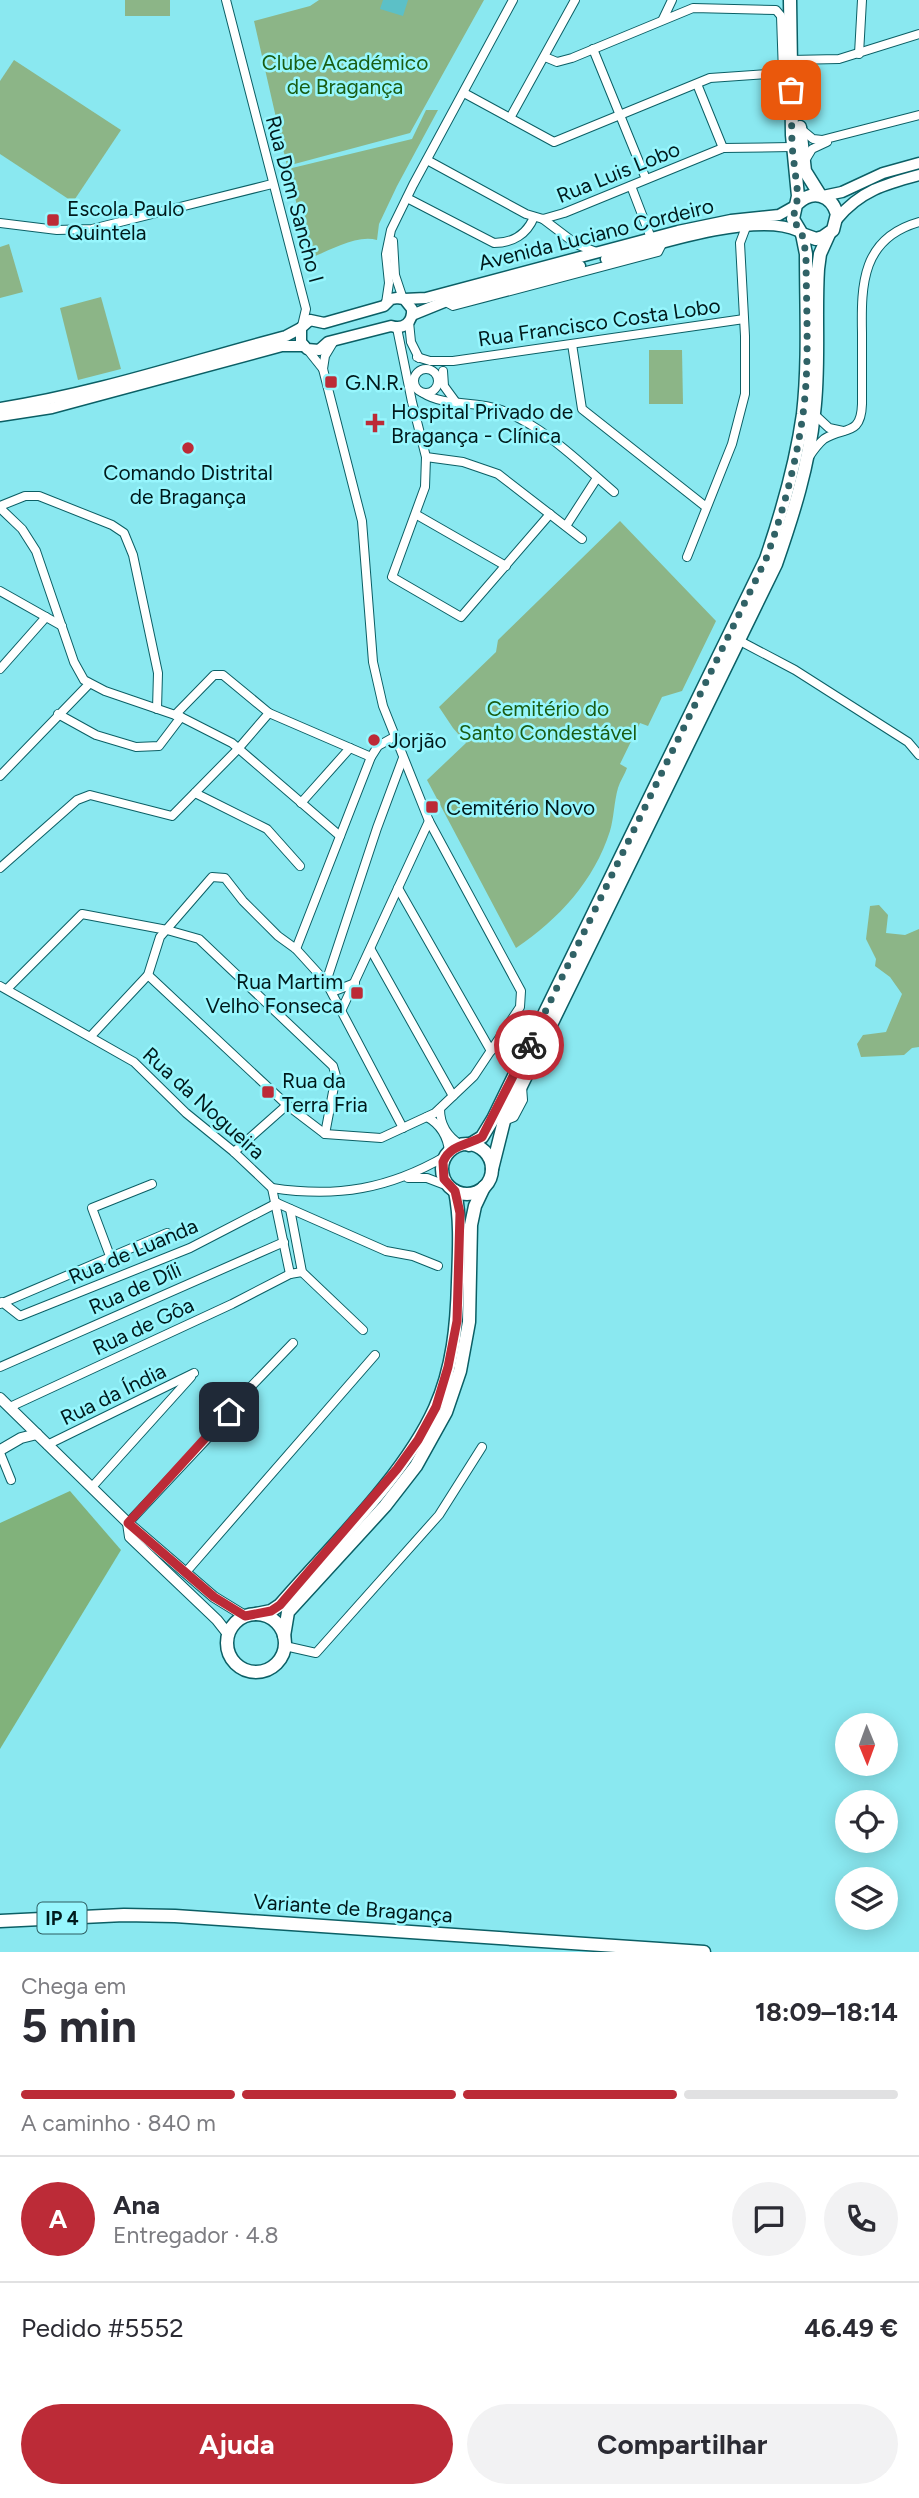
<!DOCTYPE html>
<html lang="pt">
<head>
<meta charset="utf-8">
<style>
	:root { --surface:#fff; --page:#f2f2f3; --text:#2b2b33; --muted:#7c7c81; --line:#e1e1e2; --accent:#bc2b37 }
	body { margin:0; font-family:Figtree,sans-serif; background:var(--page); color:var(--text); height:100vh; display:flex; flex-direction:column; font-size:26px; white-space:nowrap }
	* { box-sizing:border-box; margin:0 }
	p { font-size:23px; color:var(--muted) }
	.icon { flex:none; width:38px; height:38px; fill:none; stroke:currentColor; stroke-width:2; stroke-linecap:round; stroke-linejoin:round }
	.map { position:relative; height:1952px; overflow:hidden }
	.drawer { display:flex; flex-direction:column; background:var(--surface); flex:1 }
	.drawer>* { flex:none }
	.needle { width:46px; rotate:179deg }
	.buttons { position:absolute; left:835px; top:1713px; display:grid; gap:14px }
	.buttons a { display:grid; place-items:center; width:63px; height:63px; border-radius:50%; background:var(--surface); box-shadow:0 4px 18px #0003; font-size:35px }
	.pin { position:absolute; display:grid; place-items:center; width:60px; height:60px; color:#fff; margin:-30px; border-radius:14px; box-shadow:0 4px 10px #0006 }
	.courier { position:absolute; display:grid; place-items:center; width:70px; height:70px; margin:-35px; border:5px solid #bc2b37; border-radius:50%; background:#fff; color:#222; box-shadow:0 2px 9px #0007 }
	.headline em { font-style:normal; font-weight:700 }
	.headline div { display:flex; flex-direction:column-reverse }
	.headline { display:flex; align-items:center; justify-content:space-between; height:119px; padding:0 21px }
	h1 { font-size:46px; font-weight:700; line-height:52px }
	.bar { display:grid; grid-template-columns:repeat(4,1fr); gap:10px 7px; align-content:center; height:84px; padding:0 21px }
	.bar i { height:9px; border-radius:5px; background:var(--line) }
	.bar .selected { background:var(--accent) }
	.bar p { grid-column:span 4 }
	.line { display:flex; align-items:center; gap:18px; padding:0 21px; border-top:2px solid var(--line) }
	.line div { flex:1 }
	.round { display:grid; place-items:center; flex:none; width:74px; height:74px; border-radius:37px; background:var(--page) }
	.cta { display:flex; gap:14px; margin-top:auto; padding:14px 21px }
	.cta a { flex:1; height:80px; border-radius:42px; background:var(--accent); color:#fff; font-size:28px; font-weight:700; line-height:80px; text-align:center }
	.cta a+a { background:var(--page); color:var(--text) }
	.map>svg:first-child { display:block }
	.green { fill:#8cb587 }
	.forest { fill:#81b27b }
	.water { fill:#5cc0c7 }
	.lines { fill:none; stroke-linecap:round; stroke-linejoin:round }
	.minor-casing { stroke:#0b5f65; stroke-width:10 }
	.tertiary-casing { stroke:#0b5f65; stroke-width:12 }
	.secondary-casing { stroke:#0b5f65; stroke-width:13 }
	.primary-casing { stroke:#0b5f65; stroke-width:15 }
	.trunk-casing { stroke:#0b5f65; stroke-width:15 }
	.minor { stroke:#fff; stroke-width:8 }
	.tertiary { stroke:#fff; stroke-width:10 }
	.secondary { stroke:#fff; stroke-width:10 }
	.primary { stroke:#fff; stroke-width:12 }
	.trunk { stroke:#fff; stroke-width:12 }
	.done { stroke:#306266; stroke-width:7; stroke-dasharray:0 12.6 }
	.route { stroke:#bc2b37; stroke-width:9 }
	.poi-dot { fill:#bc2b37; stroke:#97f6fd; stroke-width:2.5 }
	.labels { text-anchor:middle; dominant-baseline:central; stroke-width:5; stroke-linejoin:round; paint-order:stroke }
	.shield { fill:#97f6fd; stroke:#2d5c60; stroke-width:2 }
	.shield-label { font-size:19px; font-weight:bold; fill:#001a1c }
	.park-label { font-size:21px; fill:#195c13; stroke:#97f6fd }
	.street-label { font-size:21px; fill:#001a1c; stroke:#97f6fd }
	.poi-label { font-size:21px; fill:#001a1c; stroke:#97f6fd; text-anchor:start }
</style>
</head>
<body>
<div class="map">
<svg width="919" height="1952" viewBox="0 0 919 1952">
	<rect width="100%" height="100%" fill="#8ae8f0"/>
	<g class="green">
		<rect x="125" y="0" width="45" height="16"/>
		<path d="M319 0H484L410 133 287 166 254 21 310 6Z"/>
		<path d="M14 60 121 130 73 202 0 154V81Z"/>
		<path d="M426 110H438L397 186 379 224 377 240C357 234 329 251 310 258L288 169 412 139Z"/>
		<path d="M9 244 23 292 0 298V247Z"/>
		<path d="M101 297 121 369 78 380 60 308Z"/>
		<path d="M649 350H682L683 404H649Z"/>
		<path d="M620 521 716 621 682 691 662 697 648 726 640 723 620 764 627 768C625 774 620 781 618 788 614 802 614 817 610 831 594 881 559 919 516 948L427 780 466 743 453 728 439 707 496 652 498 640Z"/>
		<path d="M879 905 888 915 886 933 905 935 919 929V1047L912 1048 904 1055 861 1057 857 1044 863 1035 886 1032 902 994 890 977 875 966 876 959 866 939 870 906Z"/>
	</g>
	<path class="forest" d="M70 1491 121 1550 0 1749V1523Z"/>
	<path class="water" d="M383 0H408L403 16 380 9Z"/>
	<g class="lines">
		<defs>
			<g id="minor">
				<path d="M226 0 306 309 302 326"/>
				<path d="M663 19 672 0"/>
				<path d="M593 49 646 179"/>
				<path d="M859 54 862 0"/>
				<path d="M790 60 839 59 919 34"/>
				<path d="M697 84 723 148"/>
				<path d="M464 93 554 142 710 78 783 73 781 16 776 10 693 8 572 58 557 62 545 57"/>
				<path d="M510 118 575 0"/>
				<path d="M801 129 813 139 822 140 919 115"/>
				<path d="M806 159 812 149 827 142"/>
				<path d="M427 160 526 214 543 219 564 213 723 148 792 147"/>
				<path d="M631 186 651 238"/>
				<path d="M407 198 494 243C513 243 527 234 534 217"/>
				<path d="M543 219 576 244 596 252"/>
				<path d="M0 223 57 230 92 229 272 184"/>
				<path d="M393 241 395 275 403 299"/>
				<path d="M444 301 453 306 658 252 662 244"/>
				<path d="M386 303 389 283 386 254 391 230 413 185 513 0"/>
				<path d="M409 322 411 342 419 358"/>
				<path d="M397 328 412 402 426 457 425 487 392 577 461 617 550 514"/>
				<path d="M572 344 582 409 706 507"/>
				<path d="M307 349 323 369"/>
				<path d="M417 357 430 361H453L744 319"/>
				<circle cx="426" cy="381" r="12"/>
				<path d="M443 371 444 386 455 401"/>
				<path d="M423 393C445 407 476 400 501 410 545 427 579 462 614 492"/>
				<path d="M814 414 829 428 843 431"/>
				<path d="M426 457 463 462 498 474 582 539"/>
				<path d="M809 457C813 451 818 444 824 439 844 426 861 437 862 404 862 380 862 357 862 333 861 284 862 238 919 222"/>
				<path d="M0 506 25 496H39L112 525 124 533 133 555 158 673 157 709"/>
				<path d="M0 508 22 529 36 551 74 662 84 680 105 691 181 717 232 743 340 836"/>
				<path d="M417 515 506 566"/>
				<path d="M566 526 597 478"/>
				<path d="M687 557 732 444 745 394V336L740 243 746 227"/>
				<path d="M0 591 62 626"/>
				<path d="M740 641 795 670 908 742 919 755"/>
				<path d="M0 669 46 617"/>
				<path d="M58 714 96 735 136 747 159 746 181 717"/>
				<path d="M175 715 214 675H223L269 713 371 757"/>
				<path d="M0 776 89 684"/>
				<path d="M195 793 267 829 300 866"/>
				<path d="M301 803 350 748"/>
				<path d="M0 868 77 800 90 795 172 816 238 749 269 713"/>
				<path d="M398 888 491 1051"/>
				<path d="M296 949 371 757 378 746 394 737"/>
				<path d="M371 950 453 1096"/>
				<path d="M148 975 287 1105 325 1134 381 1138 435 1113 474 1076 520 1007 521 991 429 821 383 706 373 662 362 521 323 369 325 356 334 341"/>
				<path d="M326 982 377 828 403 758"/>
				<path d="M0 986 134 1062 186 1113 234 1152 272 1188 290 1274"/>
				<path d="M7 989 82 914 167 930 199 939 333 1066 336 1076 325 1134"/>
				<path d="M332 992 355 983"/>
				<path d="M342 1009 429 821"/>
				<path d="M91 1036 148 975 160 937 212 877 225 878 243 901 278 936 296 949 326 982 403 1128"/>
				<path d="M440 1109C440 1124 448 1137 461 1145"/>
				<path d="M427 1117C440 1124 448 1137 449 1152"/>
				<path d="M504 1121 514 1117 523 1100 522 1087"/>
				<path d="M234 1152 287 1105"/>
				<path d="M408 1178H427L448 1186"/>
				<path d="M272 1188C337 1198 389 1189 446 1156"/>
				<path d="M277 1203 386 1251 413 1256 438 1266"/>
				<path d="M290 1209 302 1272 363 1330"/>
				<path d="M110 1256 92 1208 152 1184"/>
				<path d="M2 1302 20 1316 190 1248 277 1203"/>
				<path d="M0 1304 167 1233"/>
				<path d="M0 1367 284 1242"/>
				<path d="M10 1407 232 1304 290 1274 302 1272"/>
				<path d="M47 1445 194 1373"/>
				<path d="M0 1453 11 1480"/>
				<path d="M92 1487 191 1377"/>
				<path d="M128 1523 220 1425 239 1399 293 1343"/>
				<path d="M186 1572 375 1355"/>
				<path d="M285 1646 316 1653 439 1515 482 1447"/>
			</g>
			<g id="tertiary">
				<path d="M0 1398 128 1523 214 1597 245 1616"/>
				<path d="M2 1449 21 1438 37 1434"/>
				<path d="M128 1523 130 1537 217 1620 228 1634"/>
			</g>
			<g id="secondary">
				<path d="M823 196 842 192 883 173 919 163"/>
				<path d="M837 219C860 191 885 184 919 175"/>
				<path d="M606 259C651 246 757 211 798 231"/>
				<path d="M397 298 404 299 412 309C413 322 404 330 391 326L328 342 319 350 307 349 301 342V328L310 320 324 323 384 306 391 299Z"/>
				<path d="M404 299 426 298 678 231 731 220 779 215 795 206"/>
				<path d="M412 315 449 300 580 266"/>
				<path d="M0 408C97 393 191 361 286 336L301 328"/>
				<path d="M0 416 52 408 282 346H304"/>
			</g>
			<g id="primary">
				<path d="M790 0 792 135 798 196 793 219 802 234 816 239 823 237 833 230 837 214C831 194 812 189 797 204"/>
				<path d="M800 127 805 171 820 195"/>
				<circle cx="467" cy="1169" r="25"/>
				<path d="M469 1145 482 1137 493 1119 766 559C782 512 796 464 803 414 809 362 806 307 806 254L802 234"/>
				<path d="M492 1169 504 1121 776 564C793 515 809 465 814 413 820 366 815 317 818 269L820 254 829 234"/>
				<path d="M256 1614 271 1611 280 1605C330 1547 404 1477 435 1408 453 1368 457 1324 458 1282 459 1251 461 1221 455 1191"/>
				<circle cx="256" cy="1643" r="29"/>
				<path d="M284 1636 288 1612 385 1506 416 1466 446 1412 460 1371 469 1322 471 1225 475 1206 484 1187"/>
			</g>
			<path id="trunk" d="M0 1921 124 1915 175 1916 704 1952"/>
		</defs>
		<use href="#minor" class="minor-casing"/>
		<use href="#tertiary" class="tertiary-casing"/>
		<use href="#secondary" class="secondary-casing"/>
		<use href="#primary" class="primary-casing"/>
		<use href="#trunk" class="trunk-casing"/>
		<use href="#minor" class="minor"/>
		<use href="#tertiary" class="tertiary"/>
		<use href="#secondary" class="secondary"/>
		<use href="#primary" class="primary"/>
		<use href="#trunk" class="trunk"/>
	</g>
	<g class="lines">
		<path class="done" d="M529 1045 766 559C783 512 796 464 803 414 810 362 806 307 806 254L802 234 793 219 798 196 792 146 791 90"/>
		<path class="route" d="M229 1412 128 1523 214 1597 245 1616 271 1611 280 1605 397 1469 418 1440 436 1407 448 1367 457 1321 460 1213 455 1191 444 1179 443 1162C450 1145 467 1145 482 1137L529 1045"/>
	</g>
	<g class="poi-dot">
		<rect x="46" y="213" width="14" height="14" rx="3.5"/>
		<rect x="324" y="375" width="14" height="14" rx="3.5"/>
		<path d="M371.5 412.5h7v7h7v7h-7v7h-7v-7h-7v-7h7z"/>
		<circle cx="188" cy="448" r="7"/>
		<circle cx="374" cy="740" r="7"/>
		<rect x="425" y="800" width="14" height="14" rx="3.5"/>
		<rect x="350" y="986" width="14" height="14" rx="3.5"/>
		<rect x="261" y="1085" width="14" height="14" rx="3.5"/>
	</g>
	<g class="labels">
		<rect class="shield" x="37.5" y="1902.5" width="49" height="31" rx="5"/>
		<g class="shield-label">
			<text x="62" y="1918">IP 4</text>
		</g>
		<g class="park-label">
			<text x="345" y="62">Clube Académico<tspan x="345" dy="24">de Bragança</tspan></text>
			<text x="548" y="708">Cemitério do<tspan x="548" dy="24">Santo Condestável</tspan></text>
		</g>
		<g class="street-label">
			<text transform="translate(618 172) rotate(-22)">Rua Luis Lobo</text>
			<text transform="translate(295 199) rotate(75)">Rua Dom Sancho I</text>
			<text transform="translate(596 234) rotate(-14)">Avenida Luciano Cordeiro</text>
			<text transform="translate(599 322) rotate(-8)">Rua Francisco Costa Lobo</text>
			<text transform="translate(204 1103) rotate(42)">Rua da Nogueira</text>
			<text transform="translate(133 1251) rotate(-23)">Rua de Luanda</text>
			<text transform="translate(135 1288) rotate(-24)">Rua de Díli</text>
			<text transform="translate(143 1326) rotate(-25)">Rua de Gôa</text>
			<text transform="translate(113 1394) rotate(-26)">Rua da Índia</text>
			<text transform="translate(353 1908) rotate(4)">Variante de Bragança</text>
		</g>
		<g class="poi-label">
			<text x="67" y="208">Escola Paulo<tspan x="67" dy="24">Quintela</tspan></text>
			<text x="345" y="382">G.N.R.</text>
			<text x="391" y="411">Hospital Privado de<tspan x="391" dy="24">Bragança - Clínica</tspan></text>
			<text x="188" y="472" text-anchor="middle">Comando Distrital<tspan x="188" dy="24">de Bragança</tspan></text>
			<text x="388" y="740">Jorjão</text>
			<text x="446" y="807">Cemitério Novo</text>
			<text x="343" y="981" text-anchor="end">Rua Martim<tspan x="343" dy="24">Velho Fonseca</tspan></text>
			<text x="282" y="1080">Rua da<tspan x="282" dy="24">Terra Fria</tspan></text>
		</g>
	</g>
</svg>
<div class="buttons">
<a><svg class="needle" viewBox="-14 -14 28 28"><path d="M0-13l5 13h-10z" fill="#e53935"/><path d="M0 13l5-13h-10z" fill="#7c7c81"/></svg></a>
<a><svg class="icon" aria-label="locate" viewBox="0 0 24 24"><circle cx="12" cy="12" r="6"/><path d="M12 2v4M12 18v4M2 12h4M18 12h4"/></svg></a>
<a><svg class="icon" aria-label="layers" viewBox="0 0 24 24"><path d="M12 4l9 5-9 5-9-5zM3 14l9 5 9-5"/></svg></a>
</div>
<div class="pin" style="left:791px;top:90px;background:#ea580c"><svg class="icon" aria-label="bag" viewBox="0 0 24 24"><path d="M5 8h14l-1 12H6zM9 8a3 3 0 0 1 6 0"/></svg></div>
<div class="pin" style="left:229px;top:1412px;background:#1f2937"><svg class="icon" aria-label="home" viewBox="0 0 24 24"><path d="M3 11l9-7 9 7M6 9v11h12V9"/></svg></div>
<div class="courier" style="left:529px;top:1045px"><svg class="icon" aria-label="bike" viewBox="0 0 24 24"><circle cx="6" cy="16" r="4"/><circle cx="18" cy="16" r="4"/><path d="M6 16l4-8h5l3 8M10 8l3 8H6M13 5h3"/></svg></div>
</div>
<section class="drawer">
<div class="headline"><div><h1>5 min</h1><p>Chega em</p></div><em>18:09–18:14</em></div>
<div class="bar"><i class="selected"></i><i class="selected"></i><i class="selected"></i><i></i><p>A caminho · 840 m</p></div>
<div class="line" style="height:126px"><b class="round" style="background:var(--accent);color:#fff">A</b><div><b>Ana</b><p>Entregador · 4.8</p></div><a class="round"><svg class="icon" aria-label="chat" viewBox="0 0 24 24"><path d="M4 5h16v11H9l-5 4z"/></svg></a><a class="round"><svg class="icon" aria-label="phone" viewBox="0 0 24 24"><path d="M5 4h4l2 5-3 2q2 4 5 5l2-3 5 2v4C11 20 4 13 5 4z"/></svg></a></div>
<div class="line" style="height:91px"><div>Pedido #5552</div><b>46.49 €</b></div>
<div class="cta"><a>Ajuda</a><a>Compartilhar</a></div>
</section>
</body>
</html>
